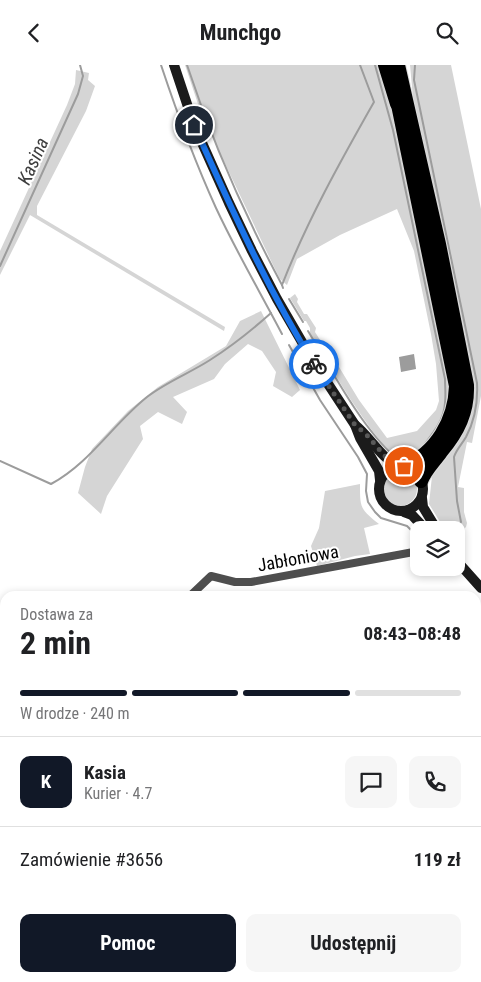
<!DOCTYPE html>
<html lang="pl">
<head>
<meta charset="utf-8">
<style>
	:root { --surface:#fff; --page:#f6f6f6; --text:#202124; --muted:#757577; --line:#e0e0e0; --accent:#111827 }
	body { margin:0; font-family:"Roboto Condensed",sans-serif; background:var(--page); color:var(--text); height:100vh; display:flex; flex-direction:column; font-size:19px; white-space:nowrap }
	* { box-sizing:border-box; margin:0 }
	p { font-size:16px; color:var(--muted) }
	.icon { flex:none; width:28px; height:28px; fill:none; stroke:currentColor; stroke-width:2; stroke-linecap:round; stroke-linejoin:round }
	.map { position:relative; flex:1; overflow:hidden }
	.sheet { position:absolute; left:0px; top:526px; width:481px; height:391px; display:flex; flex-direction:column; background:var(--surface); border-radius:15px 15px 0 0; box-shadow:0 2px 8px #0003 }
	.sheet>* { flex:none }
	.tools { position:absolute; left:410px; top:456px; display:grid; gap:10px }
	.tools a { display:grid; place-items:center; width:55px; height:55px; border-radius:10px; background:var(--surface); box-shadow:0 2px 8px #0003; font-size:25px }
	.pin { position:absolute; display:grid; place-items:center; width:42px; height:42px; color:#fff; margin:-21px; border:2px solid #fff; border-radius:50%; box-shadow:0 1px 5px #0007 }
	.courier { position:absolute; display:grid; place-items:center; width:50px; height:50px; margin:-25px; border:4px solid #1a73e8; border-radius:50%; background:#fff; color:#222; box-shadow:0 1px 6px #0007 }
	.overview em { font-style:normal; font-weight:700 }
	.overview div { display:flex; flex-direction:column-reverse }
	.overview { display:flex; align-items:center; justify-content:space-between; height:85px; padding:0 20px }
	h1 { font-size:32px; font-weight:700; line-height:38px }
	.bar { display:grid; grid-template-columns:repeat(4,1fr); gap:8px 5px; align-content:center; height:60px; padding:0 20px }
	.bar i { height:6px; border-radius:4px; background:var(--line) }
	.bar .active { background:var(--accent) }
	.bar p { grid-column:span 4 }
	.line { display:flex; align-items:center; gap:12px; padding:0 20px; border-top:1px solid var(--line) }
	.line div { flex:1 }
	.round { display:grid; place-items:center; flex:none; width:52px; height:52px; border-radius:10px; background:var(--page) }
	.cta { display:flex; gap:10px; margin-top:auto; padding:10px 20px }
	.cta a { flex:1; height:58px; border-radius:10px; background:var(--accent); color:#fff; font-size:20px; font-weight:700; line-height:58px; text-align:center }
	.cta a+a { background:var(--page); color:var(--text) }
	header { display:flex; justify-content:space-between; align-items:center; height:65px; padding:0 20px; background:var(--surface); font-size:22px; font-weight:700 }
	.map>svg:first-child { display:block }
	.green { fill:#d5d5d5 }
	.water { fill:#9c9c9c }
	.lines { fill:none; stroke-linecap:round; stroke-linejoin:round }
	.stream { stroke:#9c9c9c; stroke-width:2 }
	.motorway-casing { stroke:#dbdbdb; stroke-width:16 }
	.minor { stroke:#4e4e4e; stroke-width:8 }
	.secondary { stroke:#1b1b1b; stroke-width:10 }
	.motorway { stroke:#000; stroke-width:14 }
	.done { stroke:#595959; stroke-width:5; stroke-dasharray:0 9 }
	.route { stroke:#1a73e8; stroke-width:6 }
	.labels { text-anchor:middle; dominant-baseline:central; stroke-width:4; stroke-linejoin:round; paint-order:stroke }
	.street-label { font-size:18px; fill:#000; stroke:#fff }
	.water-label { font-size:19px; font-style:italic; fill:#3d3d3d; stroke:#fff }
</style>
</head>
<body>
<header><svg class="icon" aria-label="back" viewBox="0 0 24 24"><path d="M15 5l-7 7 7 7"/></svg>Munchgo<svg class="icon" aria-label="search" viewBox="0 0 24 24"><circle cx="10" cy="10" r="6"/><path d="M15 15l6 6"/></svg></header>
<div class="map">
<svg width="481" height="917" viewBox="0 0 481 917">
	<rect width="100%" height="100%" fill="#fff"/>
	<g class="green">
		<path d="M185 0H383L450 310 447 348 423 385 420 383C415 388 408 394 400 392 379 388 324 290 310 269V263L306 256H304L290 233 295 229 298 234 297 237 304 249H307L316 263 315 267 330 291 333 292 359 335 387 373 417 366 436 345 439 336 436 299 431 269 414 186 397 144 340 170 297 194 287 220 280 214 273 200 201 48Z"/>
		<path d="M410 0H451L481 144V331L472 378 467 377 458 422 464 423V447L467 458 466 462 456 471V465H445L429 439 432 411 457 379 468 357 471 346 473 317 413 33Z"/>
		<path d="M76 5 89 8 88 15 95 21 86 46 37 141V150L225 262 224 266 30 150 0 210V186L67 40 75 19Z"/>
		<path d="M261 246 300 325 292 332 273 321 276 307 262 286 248 279 225 299 214 314 173 332 187 347 182 359 158 347 140 361 143 374 107 431 101 449 78 428 85 402 92 384 128 346 158 322 226 281 240 256Z"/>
		<circle cx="400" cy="424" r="17"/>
		<path d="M360 419C360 443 360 444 379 459L364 463 370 489 355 491 317 501 311 481 319 463 325 426Z"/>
	</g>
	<path class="water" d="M414 289 416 304 401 307 399 292Z"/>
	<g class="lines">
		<g class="stream">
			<path d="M161 0C177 48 195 97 216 143 236 186 260 227 282 269"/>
			<path d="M187 0C212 76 244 149 282 220"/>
			<path d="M375 0 393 65 445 314C445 322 446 330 445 338 444 355 434 367 424 380"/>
			<path d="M415 0 414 15 477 318C478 337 475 355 466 372 462 379 456 385 454 392L457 436 461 457 455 465"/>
			<path d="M0 201 78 29 83 11 80 0"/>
			<path d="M283 223 282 220C307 156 340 97 374 37L360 0"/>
			<path d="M289 234 303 257"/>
			<path d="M308 266C331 304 361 362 395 392L406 393"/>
			<path d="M289 280 320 335 358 392 367 409 366 426 368 437 375 447 381 453 407 461 419 473"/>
			<path d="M0 396 51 419C90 398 113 359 147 332 166 317 190 308 210 295 232 281 252 265 271 248"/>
			<path d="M0 821 5 822"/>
			<path d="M270 912 275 917"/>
		</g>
		<defs>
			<g id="motorway">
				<path d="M385 0 397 39"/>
				<path d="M398 0 439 179 467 320C468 347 458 367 441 387 434 397 426 404 421 416"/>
				<path d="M396 30 456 321C455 355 436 388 404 401"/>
			</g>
		</defs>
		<use href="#motorway" class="motorway-casing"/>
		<g class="minor">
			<path d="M190 531 211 511 235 517H251L419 486"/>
			<path d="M476 704 481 700"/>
		</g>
		<g class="secondary">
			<path d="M174 0 194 60 229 138 252 186 277 234 313 296 355 360 360 373 379 406 380 415"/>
			<path d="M355 360C370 372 381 393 398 401"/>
			<circle cx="401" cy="424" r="22"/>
			<path d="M422 433 423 442 437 465"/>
			<path d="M404 447 412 450 426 465"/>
			<path d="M456 495 481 523"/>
		</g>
		<use href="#motorway" class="motorway"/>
	</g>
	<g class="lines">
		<path class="done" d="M314 299 355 360 365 368 391 398 398 401H404"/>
		<path class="route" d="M194 60C230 141 267 223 314 299"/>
	</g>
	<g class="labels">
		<g class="street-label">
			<text transform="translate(298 493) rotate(-10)">Jabłoniowa</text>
		</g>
		<g class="water-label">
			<text transform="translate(33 96) rotate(-66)">Kasina</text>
		</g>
	</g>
</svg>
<div class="tools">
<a><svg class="icon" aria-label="layers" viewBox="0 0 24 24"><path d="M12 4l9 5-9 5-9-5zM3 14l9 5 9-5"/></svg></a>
</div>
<div class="pin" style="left:404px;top:401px;background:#ea580c"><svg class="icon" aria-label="bag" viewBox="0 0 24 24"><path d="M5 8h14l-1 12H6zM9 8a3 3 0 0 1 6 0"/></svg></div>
<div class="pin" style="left:194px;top:60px;background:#1f2937"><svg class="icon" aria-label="home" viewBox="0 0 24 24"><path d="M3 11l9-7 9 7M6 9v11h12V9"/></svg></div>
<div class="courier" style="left:314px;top:299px"><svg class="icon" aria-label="bike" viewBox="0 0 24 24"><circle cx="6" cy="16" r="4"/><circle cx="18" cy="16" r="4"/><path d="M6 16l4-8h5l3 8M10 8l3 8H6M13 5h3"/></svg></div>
<section class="sheet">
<div class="overview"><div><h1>2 min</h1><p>Dostawa za</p></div><em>08:43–08:48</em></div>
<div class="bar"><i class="active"></i><i class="active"></i><i class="active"></i><i></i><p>W drodze · 240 m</p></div>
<div class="line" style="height:90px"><b class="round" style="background:var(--accent);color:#fff">K</b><div><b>Kasia</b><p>Kurier · 4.7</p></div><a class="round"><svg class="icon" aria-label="chat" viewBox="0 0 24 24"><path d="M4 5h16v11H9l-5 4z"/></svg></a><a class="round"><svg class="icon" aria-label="phone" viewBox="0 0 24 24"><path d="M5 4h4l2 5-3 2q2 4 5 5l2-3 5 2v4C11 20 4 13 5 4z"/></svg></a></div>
<div class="line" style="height:65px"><div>Zamówienie #3656</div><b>119 zł</b></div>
<div class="cta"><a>Pomoc</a><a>Udostępnij</a></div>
</section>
</div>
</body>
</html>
